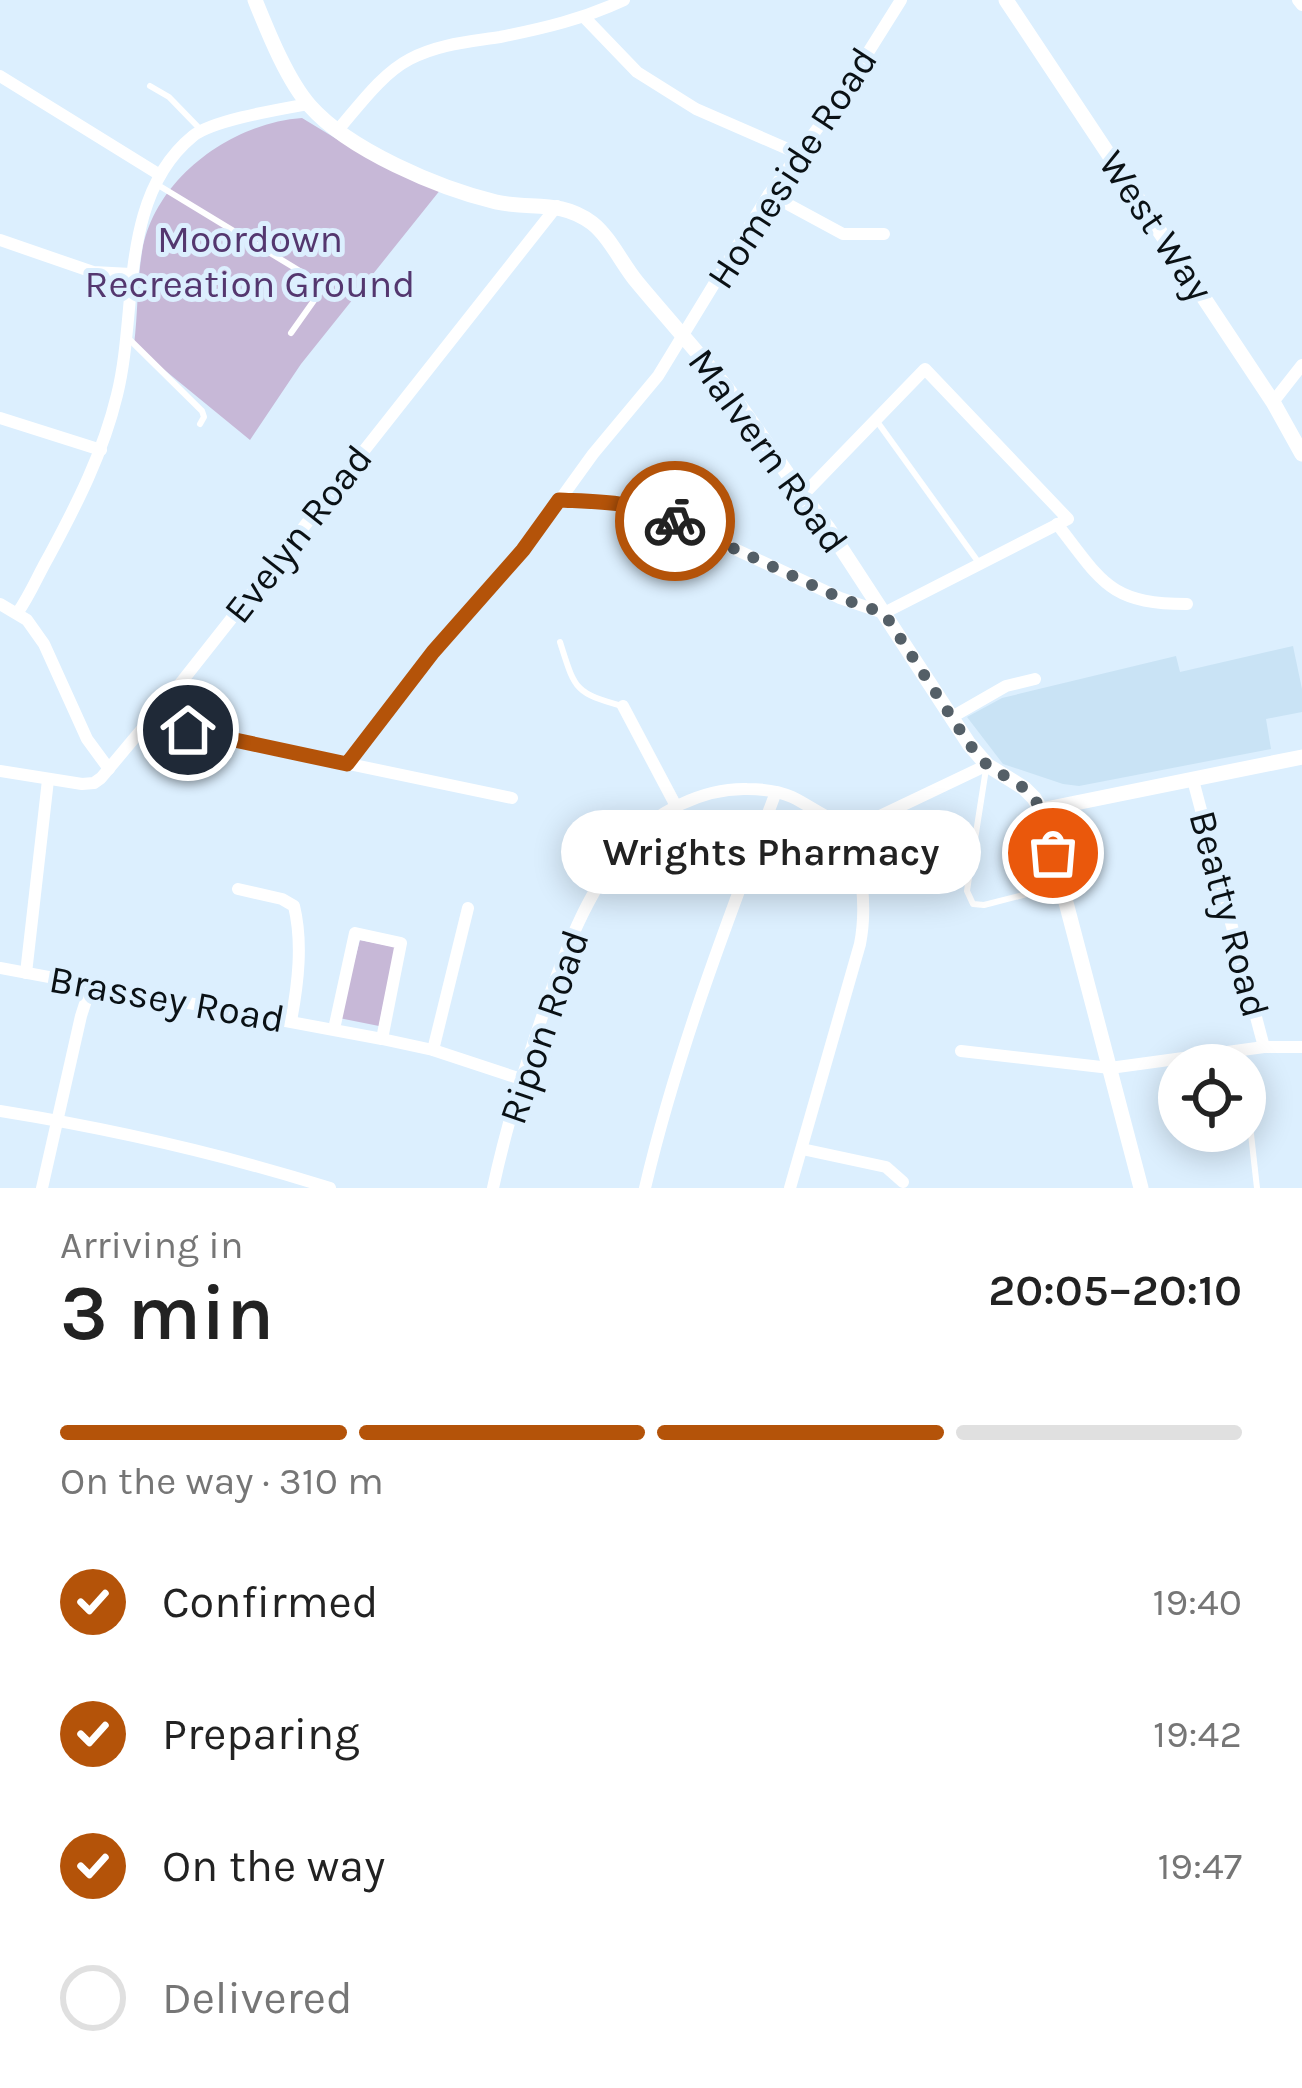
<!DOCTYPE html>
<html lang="en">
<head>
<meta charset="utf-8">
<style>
	:root { --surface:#fff; --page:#f2f2f2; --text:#222; --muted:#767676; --line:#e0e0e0; --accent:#b45309 }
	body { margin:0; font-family:Karla,sans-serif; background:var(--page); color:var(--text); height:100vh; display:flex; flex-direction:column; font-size:45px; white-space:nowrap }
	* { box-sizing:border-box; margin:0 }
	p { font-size:39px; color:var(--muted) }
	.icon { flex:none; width:66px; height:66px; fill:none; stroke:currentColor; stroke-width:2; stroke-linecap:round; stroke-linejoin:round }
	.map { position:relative; height:1188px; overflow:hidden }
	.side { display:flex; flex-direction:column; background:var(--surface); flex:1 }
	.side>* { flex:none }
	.controls { position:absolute; left:1158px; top:1044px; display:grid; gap:24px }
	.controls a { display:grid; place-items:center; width:108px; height:108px; border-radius:50%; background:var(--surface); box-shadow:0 6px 30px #0003; font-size:60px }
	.pin { position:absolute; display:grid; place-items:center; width:102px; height:102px; color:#fff; margin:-51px; border:6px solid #fff; border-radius:50%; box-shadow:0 3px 12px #0007 }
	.courier { position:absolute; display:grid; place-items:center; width:120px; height:120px; margin:-60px; border:9px solid #b45309; border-radius:50%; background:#fff; color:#222; box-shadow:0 3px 15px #0007 }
	.bubble { position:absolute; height:84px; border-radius:42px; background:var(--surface); box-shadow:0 6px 30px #0003; font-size:39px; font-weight:600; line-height:84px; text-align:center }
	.headline em { font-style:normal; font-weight:600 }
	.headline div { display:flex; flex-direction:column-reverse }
	.headline { display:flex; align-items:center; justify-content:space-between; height:204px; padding:0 60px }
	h1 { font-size:78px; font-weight:600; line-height:90px }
	.bar { display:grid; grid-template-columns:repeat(4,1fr); gap:18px 12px; align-content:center; height:144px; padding:0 60px }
	.bar i { height:15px; border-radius:9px; background:var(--line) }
	.bar .selected { background:var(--accent) }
	.bar p { grid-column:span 4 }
	ol { padding:0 60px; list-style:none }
	li { display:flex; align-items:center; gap:36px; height:132px }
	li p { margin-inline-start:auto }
	li .icon { padding:12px; border-radius:50%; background:var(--accent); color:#fff; stroke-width:4 }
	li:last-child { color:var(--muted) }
	li i { width:66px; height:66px; border:6px solid var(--line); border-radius:50% }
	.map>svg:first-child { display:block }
	.built { fill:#c9e3f5 }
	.green { fill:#c7b8d7 }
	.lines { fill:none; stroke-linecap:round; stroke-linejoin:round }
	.service { stroke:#fff; stroke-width:6 }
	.minor { stroke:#fff; stroke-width:12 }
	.tertiary { stroke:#fff; stroke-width:15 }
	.done { stroke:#545f67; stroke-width:12; stroke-dasharray:0 21.6 }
	.route { stroke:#b45309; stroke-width:15 }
	.labels { text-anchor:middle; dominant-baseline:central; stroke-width:10; stroke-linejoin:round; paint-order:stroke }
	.street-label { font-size:39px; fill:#0a1115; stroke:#dceffe }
	.park-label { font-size:39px; fill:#54376f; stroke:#dceffe }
</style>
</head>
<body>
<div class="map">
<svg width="1302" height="1188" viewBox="0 0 1302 1188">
	<rect width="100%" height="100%" fill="#dceffe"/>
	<path class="built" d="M1293 646 1302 689V712L1266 719 1271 749 1079 786 1063 784 1003 764 967 717 1002 698 1176 656 1180 672Z"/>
	<g class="green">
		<path d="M302 118 363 155 441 189 301 364 250 440 134 345C138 314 137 283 142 252 154 179 231 123 302 118Z"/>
		<path d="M360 940 395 947 379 1026 339 1018Z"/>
	</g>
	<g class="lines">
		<g class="service">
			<path d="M150 86 169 97 201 130"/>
			<path d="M158 185 318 282 320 292 291 333"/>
			<path d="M130 340 202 411 204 417 200 424"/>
			<path d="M876 420 979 563"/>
			<path d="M560 642C575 689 574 693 622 706"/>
			<path d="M986 769 968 884 967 891 973 904 984 905 1058 886"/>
			<path d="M1251 1134 1257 1188"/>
		</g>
		<g class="minor">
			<path d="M1298 0 1302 5"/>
			<path d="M585 18 637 72 696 109 797 153"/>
			<path d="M0 76 160 175"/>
			<path d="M337 131C358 107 381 74 410 59 439 44 468 42 500 37 545 28 583 19 624 0"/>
			<path d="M769 194 843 234H884"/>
			<path d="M0 240 93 272 131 274"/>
			<path d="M1273 402 1302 365"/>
			<path d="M0 418 101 450"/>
			<path d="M559 500 621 502 655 512 840 598 884 613 1068 519 925 369 802 496"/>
			<path d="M1057 524C1102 581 1108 604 1187 604"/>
			<path d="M0 604 27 620 44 644 87 739 109 769"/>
			<path d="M18 612C30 595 38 575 49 556 77 504 103 453 117 395 138 312 118 197 193 136 213 120 281 109 308 104"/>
			<path d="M623 706 676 806"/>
			<path d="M952 717 1006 686 1035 679"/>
			<path d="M148 722 512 798"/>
			<path d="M347 763 433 652 523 551 593 454 658 376 769 194 837 102 901 0"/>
			<path d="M0 771 82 784 94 783 101 778 183 680 557 206"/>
			<path d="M1193 780 1264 1047"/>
			<path d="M238 889 282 899 294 906C303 943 298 984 291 1021"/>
			<path d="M0 968 382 1039 433 1050 521 1079"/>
			<path d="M26 973 48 780"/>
			<path d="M334 1029 355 933 401 943 382 1039"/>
			<path d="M433 1050 468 908"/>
			<path d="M961 1051 1110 1068 1264 1047H1302"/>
			<path d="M0 1111C112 1129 222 1154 330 1188"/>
			<path d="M802 1149 886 1167 903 1182"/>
			<path d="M42 1188 81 1016 91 985"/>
			<path d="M493 1188C506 1127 524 1069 544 1011 564 954 586 893 626 846 654 812 703 788 747 789 762 789 779 791 792 797 815 808 834 826 859 826L987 765"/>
			<path d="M645 1188C677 1052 727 922 776 792"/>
			<path d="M790 1188 860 944C868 903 860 867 851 826"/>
		</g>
		<g class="tertiary">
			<path d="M255 0C268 32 287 80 310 106 349 150 438 188 496 202 531 210 560 199 592 223 610 237 622 264 637 282 666 317 697 351 726 387 761 433 791 483 828 528L969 744 987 765 1024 788 1034 798 1041 810 1053 853 1141 1188"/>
			<path d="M1006 0 1273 402 1302 454"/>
			<path d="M1041 810 1302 757"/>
		</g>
	</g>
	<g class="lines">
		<path class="done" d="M675 521 840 598 884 613 969 744 987 765 1024 788 1034 798 1041 810 1053 853"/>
		<path class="route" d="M188 730 347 764 433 652 523 550 559 500C604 502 632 501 675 521"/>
	</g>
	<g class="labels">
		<g class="street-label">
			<text transform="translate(792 168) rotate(-57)">Homeside Road</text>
			<text transform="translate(1156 226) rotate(56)">West Way</text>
			<text transform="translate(768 451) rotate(54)">Malvern Road</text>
			<text transform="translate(298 534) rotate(-52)">Evelyn Road</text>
			<text transform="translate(1229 914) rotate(75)">Beatty Road</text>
			<text transform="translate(167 999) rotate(10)">Brassey Road</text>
			<text transform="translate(544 1027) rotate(-71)">Ripon Road</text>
		</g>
		<g class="park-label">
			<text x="250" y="239">Moordown<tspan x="250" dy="45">Recreation Ground</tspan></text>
		</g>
	</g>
</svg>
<div class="controls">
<a><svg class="icon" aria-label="locate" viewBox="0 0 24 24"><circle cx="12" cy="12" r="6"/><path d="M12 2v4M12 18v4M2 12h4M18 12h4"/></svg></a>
</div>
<div class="pin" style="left:1053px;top:853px;background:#ea580c"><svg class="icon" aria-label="bag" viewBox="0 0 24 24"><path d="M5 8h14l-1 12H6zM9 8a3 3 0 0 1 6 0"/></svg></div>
<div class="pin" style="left:188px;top:730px;background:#1f2937"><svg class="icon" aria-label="home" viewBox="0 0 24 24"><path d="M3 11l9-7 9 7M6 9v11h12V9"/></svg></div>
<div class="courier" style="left:675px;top:521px"><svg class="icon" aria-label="bike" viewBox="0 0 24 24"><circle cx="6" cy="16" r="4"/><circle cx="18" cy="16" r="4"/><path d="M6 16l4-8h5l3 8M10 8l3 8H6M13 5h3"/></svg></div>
<div class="bubble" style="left:561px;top:810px;width:420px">Wrights Pharmacy</div>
</div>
<section class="side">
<div class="headline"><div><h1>3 min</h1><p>Arriving in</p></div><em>20:05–20:10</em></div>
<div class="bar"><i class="selected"></i><i class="selected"></i><i class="selected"></i><i></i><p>On the way · 310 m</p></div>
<ol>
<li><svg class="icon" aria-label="check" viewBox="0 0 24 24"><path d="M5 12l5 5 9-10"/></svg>Confirmed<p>19:40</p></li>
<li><svg class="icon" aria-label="check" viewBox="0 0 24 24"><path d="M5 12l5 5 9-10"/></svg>Preparing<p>19:42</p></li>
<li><svg class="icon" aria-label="check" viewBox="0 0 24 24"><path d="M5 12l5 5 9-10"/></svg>On the way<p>19:47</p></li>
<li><i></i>Delivered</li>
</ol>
</section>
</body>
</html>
